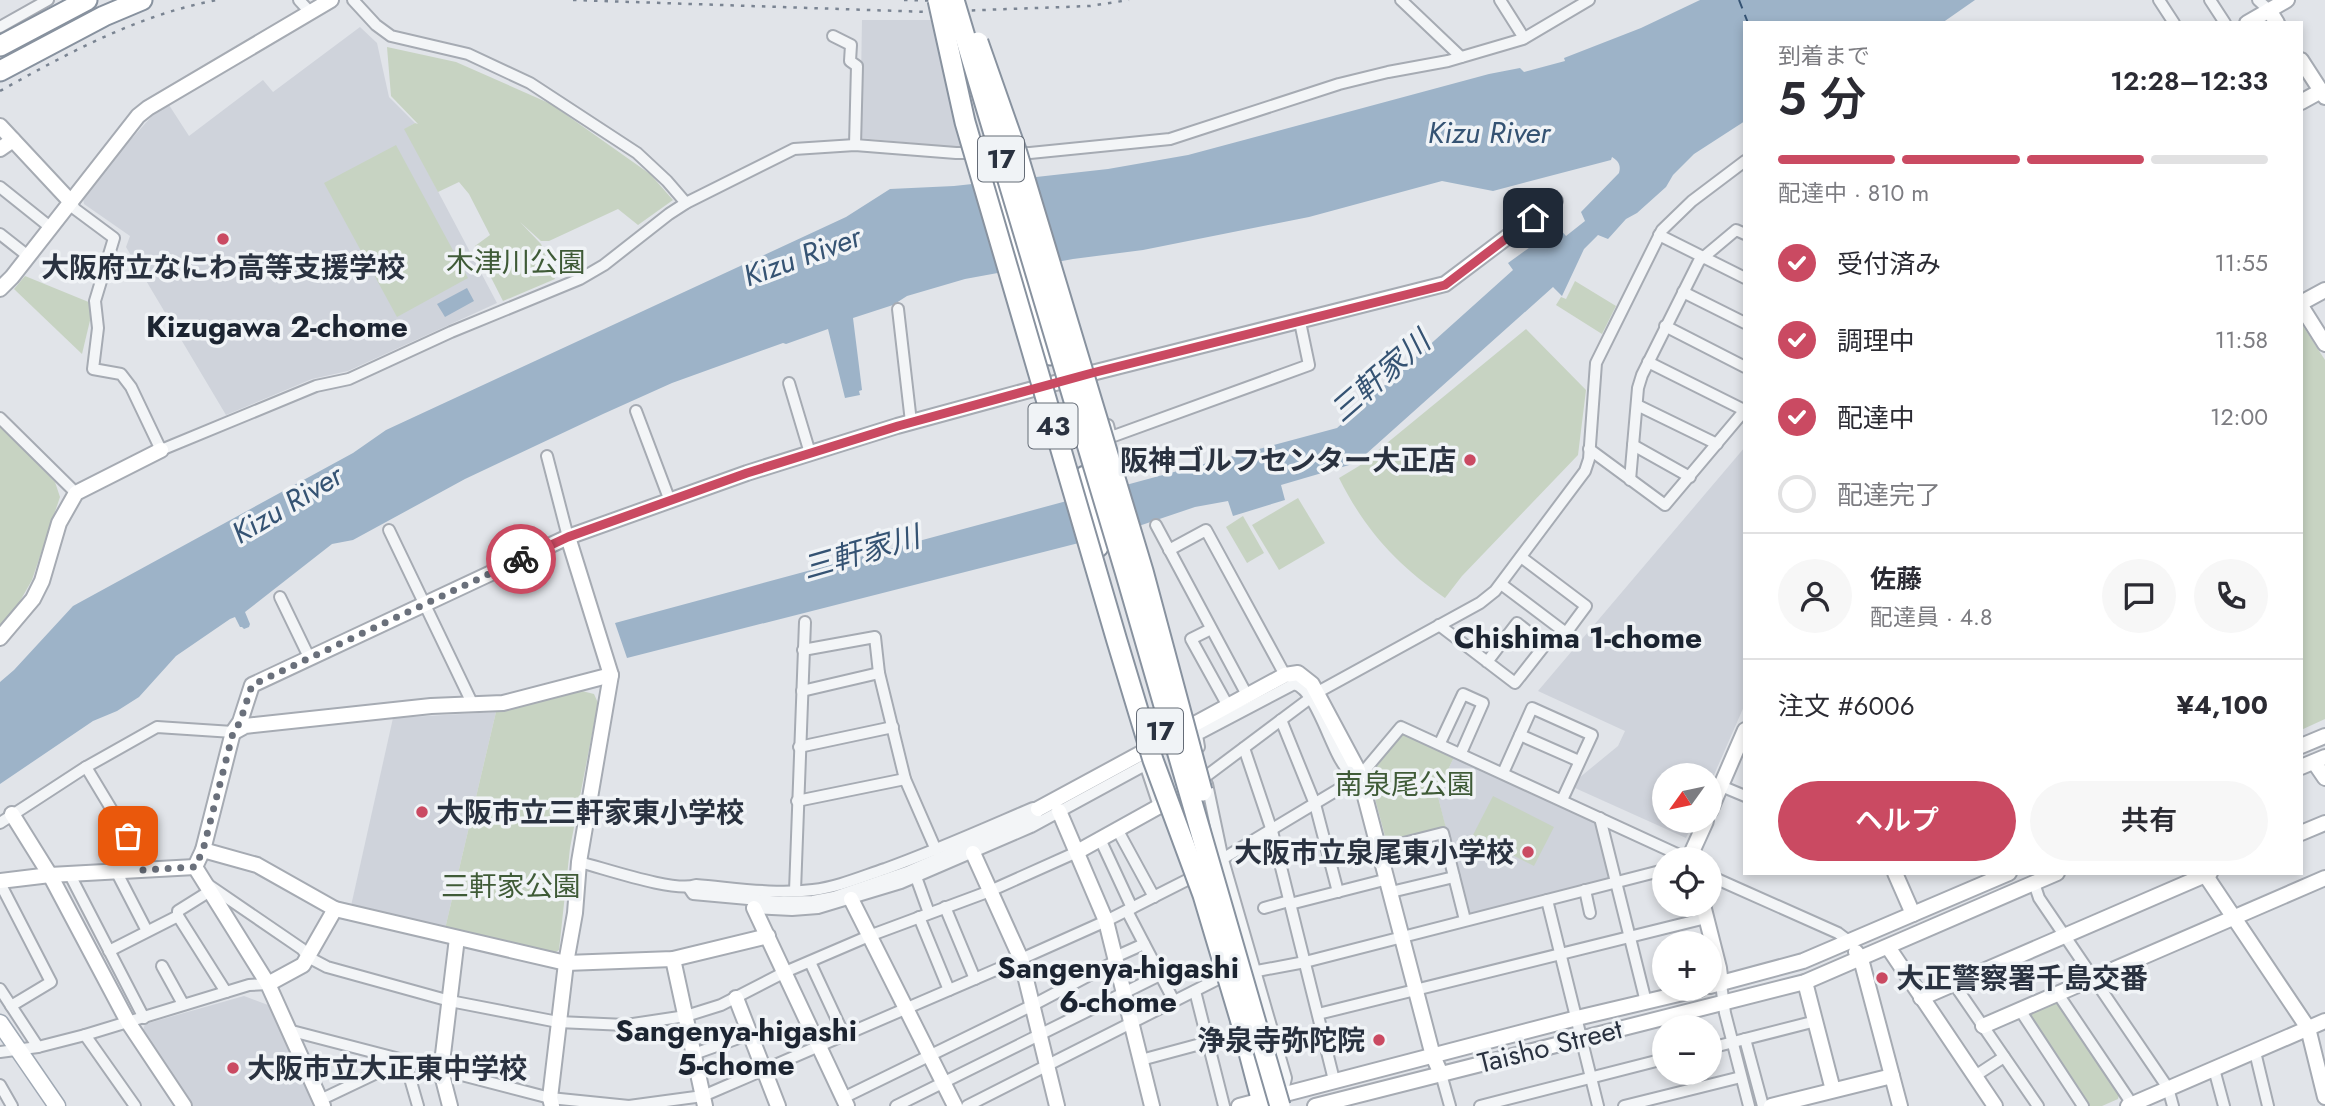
<!DOCTYPE html>
<html lang="ja">
<head>
<meta charset="utf-8">
<style>
	:root { --surface:#fff; --page:#f7f7f7; --text:#2b2b33; --muted:#7c7c81; --line:#e1e1e2; --accent:#ca4a62 }
	body { margin:0; font-family:Jost,"Noto Sans JP",sans-serif; background:var(--page); color:var(--text); height:100vh; display:flex; flex-direction:column; font-size:26px; white-space:nowrap }
	* { box-sizing:border-box; margin:0 }
	p { font-size:23px; color:var(--muted) }
	.icon { flex:none; width:38px; height:38px; fill:none; stroke:currentColor; stroke-width:2; stroke-linecap:round; stroke-linejoin:round }
	.map { position:relative; flex:1; overflow:hidden }
	.drawer { position:absolute; left:1743px; top:21px; width:560px; height:854px; display:flex; flex-direction:column; background:var(--surface); border-radius:0px; box-shadow:0 4px 10px #0003 }
	.drawer>* { flex:none }
	.needle { width:46px; rotate:237deg }
	.fabs { position:absolute; left:1652px; top:763px; display:grid; gap:14px }
	.fabs a { display:grid; place-items:center; width:70px; height:70px; border-radius:50%; background:var(--surface); box-shadow:0 4px 10px #0003; font-size:35px }
	.pin { position:absolute; display:grid; place-items:center; width:60px; height:60px; color:#fff; margin:-30px; border-radius:14px; box-shadow:0 4px 10px #0006 }
	.courier { position:absolute; display:grid; place-items:center; width:70px; height:70px; margin:-35px; border:5px solid #ca4a62; border-radius:50%; background:#fff; color:#222; box-shadow:0 2px 9px #0007 }
	.head em { font-style:normal; font-weight:600 }
	.head div { display:flex; flex-direction:column-reverse }
	.head { display:flex; align-items:center; justify-content:space-between; height:119px; padding:0 35px }
	h1 { font-size:46px; font-weight:600; line-height:52px }
	.bar { display:grid; grid-template-columns:repeat(4,1fr); gap:10px 7px; align-content:center; height:84px; padding:0 35px }
	.bar i { height:9px; border-radius:5px; background:var(--line) }
	.bar .active { background:var(--accent) }
	.bar p { grid-column:span 4 }
	.line { display:flex; align-items:center; gap:18px; padding:0 35px; border-top:2px solid var(--line) }
	.line div { flex:1 }
	.round { display:grid; place-items:center; flex:none; width:74px; height:74px; border-radius:37px; background:var(--page) }
	ol { padding:0 35px; list-style:none }
	li { display:flex; align-items:center; gap:21px; height:77px }
	li p { margin-inline-start:auto }
	li .icon { padding:7px; border-radius:50%; background:var(--accent); color:#fff; stroke-width:4 }
	li:last-child { color:var(--muted) }
	li i { width:38px; height:38px; border:4px solid var(--line); border-radius:50% }
	.cta { display:flex; gap:14px; margin-top:auto; padding:14px 35px }
	.cta a { flex:1; height:80px; border-radius:42px; background:var(--accent); color:#fff; font-size:28px; font-weight:600; line-height:80px; text-align:center }
	.cta a+a { background:var(--page); color:var(--text) }
	.map>svg:first-child { display:block }
	.built { fill:#cfd3db }
	.green { fill:#c7d3c2 }
	.water { fill:#9db3c8 }
	.lines { fill:none; stroke-linecap:round; stroke-linejoin:round }
	.ferry { stroke:#355373; stroke-width:2; stroke-dasharray:9 7; stroke-linecap:butt }
	.street-casing { stroke:#a6abb3; stroke-width:14 }
	.secondary-casing { stroke:#a6abb3; stroke-width:18 }
	.primary-casing { stroke:#a0a9b4; stroke-width:19 }
	.highway-casing { stroke:#88929f; stroke-width:23 }
	.street { stroke:#f3f5f7; stroke-width:10 }
	.secondary { stroke:#fff; stroke-width:14 }
	.primary { stroke:#fff; stroke-width:16 }
	.highway { stroke:#fff; stroke-width:19 }
	.rail { stroke:#7a8492; stroke-width:2.5; stroke-dasharray:3.5 7; stroke-linecap:butt }
	.highway-bridge-casing { stroke:#88929f; stroke-width:23; stroke-linecap:butt }
	.highway-bridge { stroke:#fff; stroke-width:19 }
	.done { stroke:#6a707b; stroke-width:7; stroke-dasharray:0 12.6 }
	.route { stroke:#ca4a62; stroke-width:9 }
	.poi-dot { fill:#ca4a62; stroke:#f0f3f6; stroke-width:2.5 }
	.labels { text-anchor:middle; dominant-baseline:central; stroke-width:7; stroke-linejoin:round; paint-order:stroke }
	.shield { fill:#f0f3f6; stroke:#656c77; stroke-width:2 }
	.shield-label { font-size:26px; font-weight:bold; fill:#2a3240 }
	.park-label { font-size:28px; fill:#3f5b37; stroke:#f0f3f6 }
	.poi-label { font-size:28px; font-weight:bold; fill:#2a3240; stroke:#f0f3f6; text-anchor:end }
	.street-label { font-size:28px; fill:#2a3240; stroke:#f0f3f6 }
	.water-label { font-size:30px; font-style:italic; fill:#355373; stroke:#f0f3f6 }
	.neighbourhood-label { font-size:30px; font-weight:bold; fill:#1c2431; stroke:#f0f3f6 }
</style>
</head>
<body>
<div class="map">
<svg width="2325" height="1106" viewBox="0 0 2325 1106">
	<rect width="100%" height="100%" fill="#e1e4e9"/>
	<g class="built">
		<path d="M862 20H931L966 148 860 138Z"/>
		<path d="M360 27 377 43 389 97 415 123 405 129 497 303 348 371 312 379 226 415 126 247 130 236 84 204 83 198 116 156 152 116 169 105 189 136 263 80 273 92Z"/>
		<path d="M1745 447V704L1710 784V775H1664V821H1694L1686 838 1575 788 1579 778 1618 746 1625 731 1538 691Z"/>
		<path d="M496 712 445 929 351 906 393 718Z"/>
		<path d="M1455 755 1596 821 1610 876 1608 880 1470 916 1467 914 1437 793Z"/>
		<path d="M244 996 268 1005 314 1106H193L143 1030 145 1024Z"/>
	</g>
	<g class="green">
		<path d="M387 47 456 62 551 104 650 174 673 200 638 225 618 209 549 241H541L520 222 541 244 555 279 503 301 475 246 490 235 469 194 459 182 438 192 404 129 415 123 418 124 391 96Z"/>
		<path d="M396 145 468 278 397 317 324 183Z"/>
		<path d="M25 276 91 303 92 312 82 354 14 289Z"/>
		<path d="M1575 281 1616 306 1602 334 1556 305 1561 297 1566 299Z"/>
		<path d="M2301 323 2325 360V719L2301 730Z"/>
		<path d="M1526 329 1586 390 1578 455 1462 576 1445 598C1397 565 1365 530 1339 478L1359 466Z"/>
		<path d="M0 426 55 482 60 497 32 580 15 610 0 626Z"/>
		<path d="M1298 498 1325 543 1279 570 1252 525Z"/>
		<path d="M1243 516 1264 553 1247 563 1226 527Z"/>
		<path d="M578 690 594 694 598 703 570 848 559 950 554 953 445 929 496 712Z"/>
		<path d="M1402 734 1455 755 1437 793 1446 828 1389 842 1386 840 1370 780 1371 774Z"/>
		<path d="M1493 796 1554 827 1534 866 1473 835Z"/>
		<path d="M2051 1002 2057 1003 2119 1095 2118 1099 2102 1106H2090L2027 1015Z"/>
	</g>
	<g class="water">
		<path d="M1700 0H1975L1942 23H1745V121L1694 154 1673 175 1666 187 1637 213 1626 219 1608 239 1598 235 1584 249 1562 296 1553 287 1356 463 1281 485 1285 500 1233 516 1228 501 1195 507 1118 533 627 658 615 623 1337 428 1513 270 1508 263 1558 227 1566 236 1585 221 1581 212 1619 173C1621 166 1619 161 1612 157L1611 160 1493 191 1442 181 1309 217 1143 250 1073 259 965 279 907 296 893 305 853 318 862 390 859 391 860 395 845 398 828 329 786 344 783 343 672 383 603 414 465 479 353 540 332 544 245 612 250 624 249 627 244 629 242 627H240L235 617 230 619 176 656 139 697 117 711 93 721 0 784V682L14 670 73 606 353 453 386 430 846 217 890 189 954 186 1108 169 1188 155 1489 74 1520 68 1524 72 1565 61 1564 58 1641 28Z"/>
		<path d="M467 288 474 301 445 317 437 304Z"/>
	</g>
	<g class="lines">
		<path class="ferry" d="M1739 0 1748 23"/>
		<defs>
			<g id="street">
				<path d="M299 0 310 12"/>
				<path d="M353 0 376 25 391 36 468 54 530 83 637 153 667 181 686 203"/>
				<path d="M1401 0 1461 57"/>
				<path d="M1500 0 1524 38"/>
				<path d="M2159 0 2174 23"/>
				<path d="M2210 0 2225 23"/>
				<path d="M2258 0 2269 10"/>
				<path d="M0 27 48 0"/>
				<path d="M833 36 851 45 850 61 857 66 855 145"/>
				<path d="M0 187 50 227"/>
				<path d="M70 201 75 209 114 238 95 301 98 328 93 369 121 374 131 387 161 450 316 386 349 379 451 332 580 279 604 265 669 214 686 203 794 149 855 145 956 153H1030L1170 139 1339 84 1388 72 1448 61 1523 39 1589 0"/>
				<path d="M0 234 28 256"/>
				<path d="M1659 235 1745 278"/>
				<path d="M1683 292 1745 323"/>
				<path d="M898 309 911 422"/>
				<path d="M1665 326 1745 367"/>
				<path d="M1648 362 1744 410"/>
				<path d="M789 383 810 453"/>
				<path d="M1637 405 1717 444"/>
				<path d="M636 411 670 501"/>
				<path d="M0 418 76 493"/>
				<path d="M1108 425 1111 437 1309 365 1300 322"/>
				<path d="M1633 445 1690 477"/>
				<path d="M1589 449 1665 505 1745 410"/>
				<path d="M547 456 568 537"/>
				<path d="M1630 480 1638 388 1642 375 1699 261 1736 230 1745 234"/>
				<path d="M1156 525 1247 695"/>
				<path d="M389 530 473 705"/>
				<path d="M1169 550 1206 530 1285 675"/>
				<path d="M1501 584 1566 633 1586 606 1521 557"/>
				<path d="M280 597 309 657"/>
				<path d="M1439 625 1515 683 1545 645 1517 623 1487 662"/>
				<path d="M1211 629 1191 639 1228 706"/>
				<path d="M803 650 875 637 879 673 905 779 936 850"/>
				<path d="M802 691 879 673"/>
				<path d="M1318 692 1480 603 1495 591 1585 471 1589 459 1596 363 1662 230 1692 201 1745 161"/>
				<path d="M1281 720 1315 804 1338 892"/>
				<path d="M1520 735 1579 761"/>
				<path d="M1440 743 1463 694 1483 703 1461 753"/>
				<path d="M799 747 893 727"/>
				<path d="M1199 747 1197 735 1294 684C1318 690 1332 757 1349 771 1352 774 1356 775 1359 777"/>
				<path d="M1244 748 1272 831 1334 1080"/>
				<path d="M86 767 142 860 143 870"/>
				<path d="M1503 773 1532 708 1592 735 1562 800"/>
				<path d="M1205 777 1309 699"/>
				<path d="M1207 784 1223 860 1286 1078 1282 1095"/>
				<path d="M1721 786 1745 796"/>
				<path d="M797 801 905 779"/>
				<path d="M1600 818 1646 1002"/>
				<path d="M0 823 86 767 157 727 233 732"/>
				<path d="M1117 829 1154 897"/>
				<path d="M1100 839 1132 908"/>
				<path d="M1380 849 1443 833 1465 920"/>
				<path d="M579 862C604 868 675 893 696 885 734 888 775 895 813 890 838 887 861 877 885 869 935 851 984 829 1033 808L1038 809"/>
				<path d="M116 871 147 931"/>
				<path d="M70 875 144 1018"/>
				<path d="M1710 876 1838 933 1850 942"/>
				<path d="M916 877 929 913"/>
				<path d="M0 883 51 982 11 1006"/>
				<path d="M2034 883 2039 898 2168 1088 2173 1106"/>
				<path d="M207 884 302 949 308 957 327 967 450 1001 558 1022 626 1025 686 1016 721 1005 785 972 869 936 990 891 1077 852"/>
				<path d="M689 888 693 894 780 902 813 901 834 897 907 872 1036 816 1038 809"/>
				<path d="M1585 890 1590 913"/>
				<path d="M795 891 805 622"/>
				<path d="M1391 892 1454 877"/>
				<path d="M1547 900 1598 1106"/>
				<path d="M1290 904 1388 879"/>
				<path d="M945 907 975 979"/>
				<path d="M754 908 792 910 818 908 901 883 1031 827 1143 766 1147 770 1159 806"/>
				<path d="M1264 908 1289 901"/>
				<path d="M1127 911 1174 1001"/>
				<path d="M178 916V911L210 891"/>
				<path d="M919 917 949 990"/>
				<path d="M109 951 178 916 226 992"/>
				<path d="M1115 957 1144 944"/>
				<path d="M810 962 844 1035"/>
				<path d="M162 966 183 1004"/>
				<path d="M1257 971 1305 962 1664 870"/>
				<path d="M1721 984 1725 1013 1749 1106"/>
				<path d="M1954 984 2038 1106"/>
				<path d="M0 989 38 1047"/>
				<path d="M1195 991 1224 1106"/>
				<path d="M2058 994 2128 1098 2130 1106"/>
				<path d="M2020 1010 2083 1106"/>
				<path d="M1318 1014 1706 918"/>
				<path d="M288 1030 550 1098 629 1106 703 1096 1021 959 1106 921 1189 879 1359 777 1401 727 1688 859"/>
				<path d="M85 1035 135 1106"/>
				<path d="M1745 1039 1763 1106"/>
				<path d="M1710 1048 1816 1021"/>
				<path d="M0 1052 38 1047 85 1035 249 985 268 984"/>
				<path d="M2255 1052 2268 1106"/>
				<path d="M694 1054 750 1034"/>
				<path d="M1141 1060 1208 1042"/>
				<path d="M405 1061 418 1106"/>
				<path d="M2214 1069 2224 1106"/>
				<path d="M1441 1074 1450 1106"/>
				<path d="M1975 1076 2004 1057"/>
				<path d="M0 1085 12 1106"/>
				<path d="M843 1098 1033 1005 1116 961"/>
				<path d="M320 1100 402 1061"/>
				<path d="M896 1106 1160 975"/>
				<path d="M967 1106 1220 978"/>
				<path d="M1480 1106 1664 1059"/>
				<path d="M1624 1106 1741 1077"/>
			</g>
			<g id="secondary">
				<path d="M2269 10 2277 23"/>
				<path d="M2247 23 2287 0"/>
				<path d="M2301 60 2325 97"/>
				<path d="M2301 102 2321 91"/>
				<path d="M0 126 70 201"/>
				<path d="M0 149 13 140"/>
				<path d="M0 289 12 277 138 116 148 108 331 0"/>
				<path d="M2301 303 2325 290"/>
				<path d="M2301 306 2325 344"/>
				<path d="M0 638 33 599 42 581 59 523 76 493 161 450"/>
				<path d="M234 732 245 726 431 706 503 703 611 675"/>
				<path d="M2301 746 2325 736"/>
				<path d="M2314 762 2325 778"/>
				<path d="M2301 767 2325 757"/>
				<path d="M1038 809 1285 675 1298 673 1312 684 1358 770 1433 1056 1441 1074"/>
				<path d="M1059 811 1106 921 1152 1106"/>
				<path d="M1710 811 1745 730"/>
				<path d="M12 814 50 875 128 1022 184 1106"/>
				<path d="M2301 833 2325 823"/>
				<path d="M203 850 257 865 335 909 566 963 673 959 768 936"/>
				<path d="M1077 852 1167 802"/>
				<path d="M973 853 1021 959 1057 1106"/>
				<path d="M1692 859 1691 854 1706 821"/>
				<path d="M195 867 203 850 233 732 240 722 252 685 568 537 747 473 897 426 1092 373 1445 284 1555 201"/>
				<path d="M195 867 268 984 323 1106"/>
				<path d="M1895 873 1913 914"/>
				<path d="M2204 873 2308 1028 2325 1097"/>
				<path d="M0 881 50 875 195 867"/>
				<path d="M851 899 955 1106"/>
				<path d="M1703 905 1719 968 1721 984"/>
				<path d="M754 908 847 1106"/>
				<path d="M1888 947 1995 1106"/>
				<path d="M1856 952 1861 959 1900 1106"/>
				<path d="M673 959 705 1106"/>
				<path d="M1805 982 1833 1090"/>
				<path d="M268 984 303 965 335 909"/>
				<path d="M1710 986 1803 961 2009 873"/>
				<path d="M736 998 778 1106"/>
				<path d="M1921 998 2210 873"/>
				<path d="M1983 1026 2325 878"/>
				<path d="M450 1106 441 1071 457 938"/>
				<path d="M552 1106 550 1098 566 963 575 913 579 862 611 675 568 537"/>
				<path d="M1239 1106 1577 1018 1700 989"/>
				<path d="M1315 1106 1805 982 2057 873"/>
				<path d="M1771 1106 1892 1076"/>
				<path d="M2128 1106 2325 1021"/>
			</g>
			<path id="primary" d="M0 1023 57 1106"/>
			<g id="highway">
				<path d="M0 46 87 0"/>
				<path d="M0 71 104 16 142 0"/>
				<path d="M994 191 1032 298"/>
				<path d="M1021 289 1050 355"/>
				<path d="M1085 476 1098 547"/>
				<path d="M1241 1022 1263 1106"/>
			</g>
		</defs>
		<use href="#street" class="street-casing"/>
		<use href="#secondary" class="secondary-casing"/>
		<use href="#primary" class="primary-casing"/>
		<use href="#highway" class="highway-casing"/>
		<use href="#street" class="street"/>
		<use href="#secondary" class="secondary"/>
		<use href="#primary" class="primary"/>
		<use href="#highway" class="highway"/>
		<g class="rail">
			<path d="M573 0 929 12 1090 6 1129 0"/>
			<path d="M904 0 956 1"/>
			<path d="M0 91C70 52 138 15 217 0"/>
		</g>
		<defs>
			<g id="highway-bridge">
				<path d="M938 0 965 122 1117 641 1153 760 1203 895 1241 1022"/>
				<path d="M954 0 1125 571 1280 1106"/>
				<path d="M978 42 1017 153 1143 571 1202 791"/>
			</g>
		</defs>
		<use href="#highway-bridge" class="highway-bridge-casing"/>
		<use href="#highway-bridge" class="highway-bridge"/>
	</g>
	<g class="lines">
		<path class="done" d="M128 836 142 860 143 870 195 867 203 850 233 733 240 722 252 685 521 559"/>
		<path class="route" d="M521 559 568 537 747 473 898 426 1092 373 1445 285 1533 218"/>
	</g>
	<g class="poi-dot">
		<circle cx="223" cy="239" r="7"/>
		<circle cx="1470" cy="460" r="7"/>
		<circle cx="422" cy="812" r="7"/>
		<circle cx="1528" cy="852" r="7"/>
		<circle cx="1882" cy="978" r="7"/>
		<circle cx="1379" cy="1040" r="7"/>
		<circle cx="233" cy="1068" r="7"/>
	</g>
	<g class="labels">
		<g class="shield">
			<rect x="978" y="136.5" width="46" height="45" rx="5"/>
			<rect x="1028.5" y="403.5" width="49" height="45" rx="5"/>
			<rect x="1137" y="708.5" width="46" height="45" rx="5"/>
		</g>
		<g class="shield-label">
			<text x="1001" y="159">17</text>
			<text x="1053" y="426">43</text>
			<text x="1160" y="731">17</text>
		</g>
		<g class="park-label">
			<text x="516" y="262">木津川公園</text>
			<text x="1405" y="784">南泉尾公園</text>
			<text x="511" y="886">三軒家公園</text>
		</g>
		<g class="poi-label">
			<text x="223" y="267" text-anchor="middle">大阪府立なにわ高等支援学校</text>
			<text x="1456" y="460">阪神ゴルフセンター大正店</text>
			<text x="436" y="812" text-anchor="start">大阪市立三軒家東小学校</text>
			<text x="1514" y="852">大阪市立泉尾東小学校</text>
			<text x="1896" y="978" text-anchor="start">大正警察署千島交番</text>
			<text x="1365" y="1040">浄泉寺弥陀院</text>
			<text x="247" y="1068" text-anchor="start">大阪市立大正東中学校</text>
		</g>
		<g class="street-label">
			<text transform="translate(1550 1046) rotate(-14)">Taisho Street</text>
		</g>
		<g class="water-label">
			<text x="1489" y="132">Kizu River</text>
			<text transform="translate(802 256) rotate(-20)">Kizu River</text>
			<text transform="translate(1380 376) rotate(-41)">三軒家川</text>
			<text transform="translate(287 504) rotate(-31)">Kizu River</text>
			<text transform="translate(861 552) rotate(-16)">三軒家川</text>
		</g>
		<g class="neighbourhood-label">
			<text x="277" y="326">Kizugawa 2-chome</text>
			<text x="1578" y="637">Chishima 1-chome</text>
			<text x="1118" y="967">Sangenya-higashi<tspan x="1118" dy="34">6-chome</tspan></text>
			<text x="736" y="1030">Sangenya-higashi<tspan x="736" dy="34">5-chome</tspan></text>
		</g>
	</g>
</svg>
<div class="fabs">
<a><svg class="needle" viewBox="-14 -14 28 28"><path d="M0-13l5 13h-10z" fill="#e53935"/><path d="M0 13l5-13h-10z" fill="#7c7c81"/></svg></a>
<a><svg class="icon" aria-label="locate" viewBox="0 0 24 24"><circle cx="12" cy="12" r="6"/><path d="M12 2v4M12 18v4M2 12h4M18 12h4"/></svg></a>
<a>+</a>
<a>−</a>
</div>
<div class="pin" style="left:128px;top:836px;background:#ea580c"><svg class="icon" aria-label="bag" viewBox="0 0 24 24"><path d="M5 8h14l-1 12H6zM9 8a3 3 0 0 1 6 0"/></svg></div>
<div class="pin" style="left:1533px;top:218px;background:#1f2937"><svg class="icon" aria-label="home" viewBox="0 0 24 24"><path d="M3 11l9-7 9 7M6 9v11h12V9"/></svg></div>
<div class="courier" style="left:521px;top:559px"><svg class="icon" aria-label="bike" viewBox="0 0 24 24"><circle cx="6" cy="16" r="4"/><circle cx="18" cy="16" r="4"/><path d="M6 16l4-8h5l3 8M10 8l3 8H6M13 5h3"/></svg></div>
<section class="drawer">
<div class="head"><div><h1>5 分</h1><p>到着まで</p></div><em>12:28–12:33</em></div>
<div class="bar"><i class="active"></i><i class="active"></i><i class="active"></i><i></i><p>配達中 · 810 m</p></div>
<ol>
<li><svg class="icon" aria-label="check" viewBox="0 0 24 24"><path d="M5 12l5 5 9-10"/></svg>受付済み<p>11:55</p></li>
<li><svg class="icon" aria-label="check" viewBox="0 0 24 24"><path d="M5 12l5 5 9-10"/></svg>調理中<p>11:58</p></li>
<li><svg class="icon" aria-label="check" viewBox="0 0 24 24"><path d="M5 12l5 5 9-10"/></svg>配達中<p>12:00</p></li>
<li><i></i>配達完了</li>
</ol>
<div class="line" style="height:126px"><a class="round"><svg class="icon" aria-label="person" viewBox="0 0 24 24"><circle cx="12" cy="8" r="4"/><path d="M4 21q1-7 8-7t8 7"/></svg></a><div><b>佐藤</b><p>配達員 · 4.8</p></div><a class="round"><svg class="icon" aria-label="chat" viewBox="0 0 24 24"><path d="M4 5h16v11H9l-5 4z"/></svg></a><a class="round"><svg class="icon" aria-label="phone" viewBox="0 0 24 24"><path d="M5 4h4l2 5-3 2q2 4 5 5l2-3 5 2v4C11 20 4 13 5 4z"/></svg></a></div>
<div class="line" style="height:91px"><div>注文 #6006</div><b>¥4,100</b></div>
<div class="cta"><a>ヘルプ</a><a>共有</a></div>
</section>
</div>
</body>
</html>
